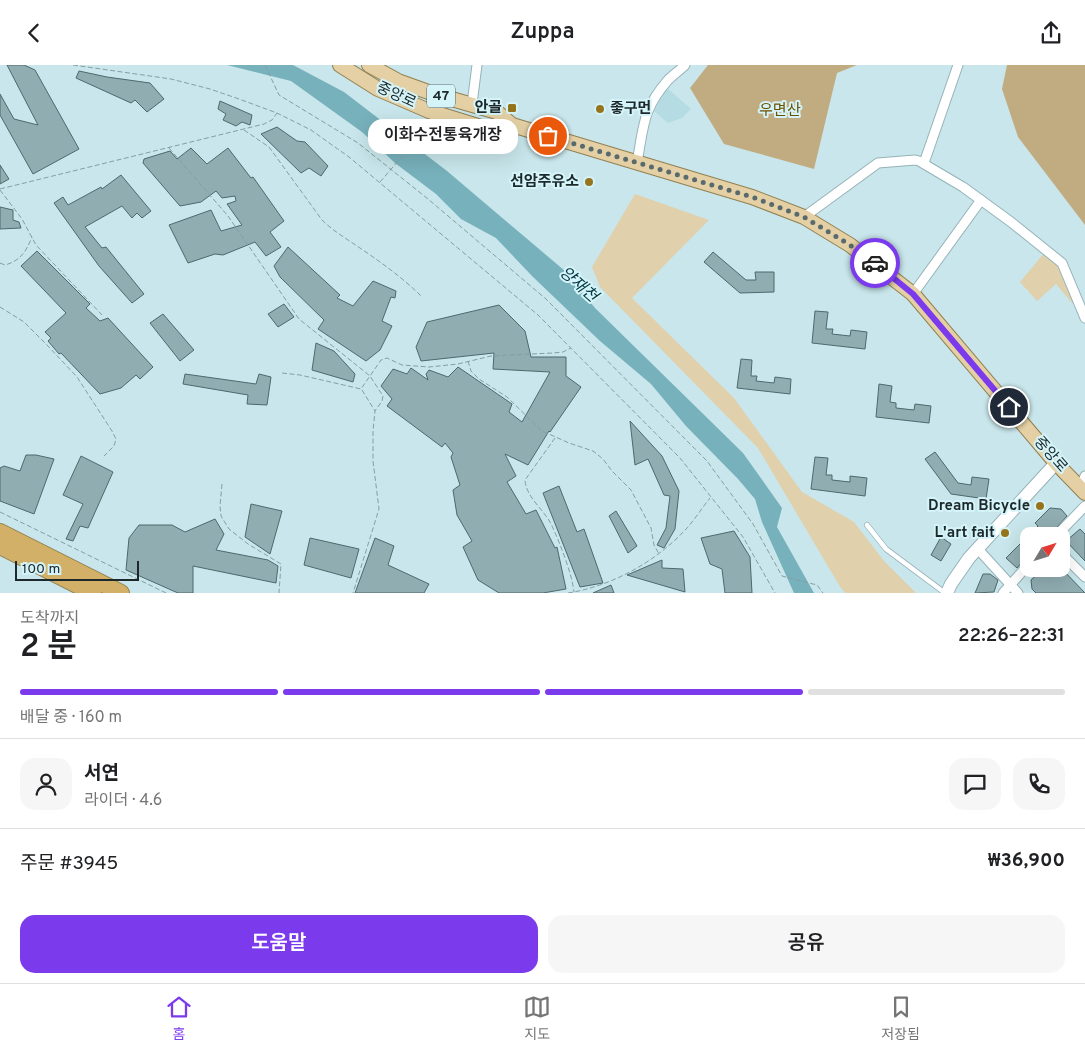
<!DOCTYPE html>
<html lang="ko">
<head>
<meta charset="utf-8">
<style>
	:root { --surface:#fff; --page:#f6f6f6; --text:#202124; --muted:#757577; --line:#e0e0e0; --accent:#7c3aed }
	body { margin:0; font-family:Overpass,"Noto Sans KR",sans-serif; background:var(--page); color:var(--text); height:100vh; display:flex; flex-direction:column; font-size:19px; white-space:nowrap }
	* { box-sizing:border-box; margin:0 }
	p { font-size:16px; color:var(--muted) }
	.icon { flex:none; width:28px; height:28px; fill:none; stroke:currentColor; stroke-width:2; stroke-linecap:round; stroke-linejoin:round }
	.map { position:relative; height:528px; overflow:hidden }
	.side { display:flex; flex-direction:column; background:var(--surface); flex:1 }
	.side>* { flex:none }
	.needle { width:32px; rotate:52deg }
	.tools { position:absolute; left:1020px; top:462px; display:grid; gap:10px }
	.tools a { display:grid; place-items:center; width:50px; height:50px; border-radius:10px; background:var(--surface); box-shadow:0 5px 20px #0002; font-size:25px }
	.scale { position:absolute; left:15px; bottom:12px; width:124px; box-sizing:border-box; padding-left:5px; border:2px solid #1c282a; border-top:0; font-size:14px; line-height:18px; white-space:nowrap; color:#1c282a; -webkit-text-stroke:4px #d5f4f9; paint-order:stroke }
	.pin { position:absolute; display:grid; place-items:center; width:42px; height:42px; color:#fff; margin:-21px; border:2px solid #fff; border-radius:50%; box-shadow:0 1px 5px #0007 }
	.courier { position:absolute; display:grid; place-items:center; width:50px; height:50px; margin:-25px; border:4px solid #7c3aed; border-radius:50%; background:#fff; color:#222; box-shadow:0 1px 6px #0007 }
	.bubble { position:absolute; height:35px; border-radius:15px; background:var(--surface); box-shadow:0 5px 20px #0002; font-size:16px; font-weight:600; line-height:35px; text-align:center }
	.summary em { font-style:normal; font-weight:600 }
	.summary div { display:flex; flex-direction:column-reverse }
	.summary { display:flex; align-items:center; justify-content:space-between; height:85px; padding:0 20px }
	h1 { font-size:32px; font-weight:600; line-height:38px }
	.bar { display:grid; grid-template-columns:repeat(4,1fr); gap:8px 5px; align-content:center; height:60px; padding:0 20px }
	.bar i { height:6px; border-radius:4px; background:var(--line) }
	.bar .current { background:var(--accent) }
	.bar p { grid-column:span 4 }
	.line { display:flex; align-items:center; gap:12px; padding:0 20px; border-top:1px solid var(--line) }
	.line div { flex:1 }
	.round { display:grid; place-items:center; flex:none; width:52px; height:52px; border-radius:15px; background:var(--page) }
	.action { display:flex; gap:10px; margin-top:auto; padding:10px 20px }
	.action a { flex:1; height:58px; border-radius:15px; background:var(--accent); color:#fff; font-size:20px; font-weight:600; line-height:58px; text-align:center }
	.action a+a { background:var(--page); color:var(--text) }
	header { display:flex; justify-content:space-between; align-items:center; height:65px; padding:0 20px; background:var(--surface); font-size:22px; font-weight:600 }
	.tabs { display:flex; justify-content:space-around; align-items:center; height:70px; border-top:1px solid var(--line); background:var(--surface); font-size:14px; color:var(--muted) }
	.tabs a { display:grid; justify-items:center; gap:2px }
	.tabs .current { color:var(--accent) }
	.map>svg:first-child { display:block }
	.built { fill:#b5dce3 }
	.green { fill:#e1d0ac }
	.forest { fill:#c1ac82 }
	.water { fill:#77b1bb }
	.building { fill:#90adb2; stroke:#4d696d }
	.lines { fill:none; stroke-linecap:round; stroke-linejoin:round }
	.lane-casing { stroke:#95b3b8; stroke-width:6 }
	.street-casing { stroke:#95b3b8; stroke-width:11 }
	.secondary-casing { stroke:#95b3b8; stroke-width:14 }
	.primary-casing { stroke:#928052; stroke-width:16 }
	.highway-casing { stroke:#928052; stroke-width:18 }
	.path { stroke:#869ea1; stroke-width:1; stroke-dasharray:5 2.5; stroke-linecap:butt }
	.lane { stroke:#fff; stroke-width:4.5 }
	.street { stroke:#fff; stroke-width:9 }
	.secondary { stroke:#fff; stroke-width:12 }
	.primary { stroke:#e4d0a4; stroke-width:14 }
	.highway { stroke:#d2b067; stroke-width:16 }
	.path-bridge { stroke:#869ea1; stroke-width:1; stroke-dasharray:5 2.5; stroke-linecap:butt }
	.done { stroke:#586a6e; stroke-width:5; stroke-dasharray:0 9 }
	.route { stroke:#7c3aed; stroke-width:6 }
	.poi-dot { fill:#96741c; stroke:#d5f4f9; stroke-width:2 }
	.labels { text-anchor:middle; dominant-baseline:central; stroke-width:4; stroke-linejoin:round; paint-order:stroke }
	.shield { fill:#d5f4f9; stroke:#546568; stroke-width:1 }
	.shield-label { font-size:14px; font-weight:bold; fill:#1c282a }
	.street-label { font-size:15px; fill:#1c282a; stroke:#d5f4f9 }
	.poi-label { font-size:15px; font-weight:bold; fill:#1c282a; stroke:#d5f4f9; text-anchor:end }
	.park-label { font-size:15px; fill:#6c5000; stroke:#d5f4f9 }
	.water-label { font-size:16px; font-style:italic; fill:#003840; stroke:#d5f4f9 }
</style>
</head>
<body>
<header><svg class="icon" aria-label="back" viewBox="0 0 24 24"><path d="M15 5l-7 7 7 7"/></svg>Zuppa<svg class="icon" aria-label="share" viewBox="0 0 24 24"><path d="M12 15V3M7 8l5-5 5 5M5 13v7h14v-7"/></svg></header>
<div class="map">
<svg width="1085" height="528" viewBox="0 0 1085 528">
	<rect width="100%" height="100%" fill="#c8e6eb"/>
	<path class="built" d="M667 23 691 44 682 53 668 58 654 46Z"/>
	<g class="green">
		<path d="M635 129 709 155 632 233 734 333 802 427 854 457 884 496 916 528H845L839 520 758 383 600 222 592 202Z"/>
		<path d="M1045 187C1061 198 1068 219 1076 236L1072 238 1056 219 1037 236 1020 217Z"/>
	</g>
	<g class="forest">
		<path d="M708 0H857L837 8 814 104 724 79 690 23Z"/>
		<path d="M1007 0H1085V160L1018 72 1002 24Z"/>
	</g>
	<path class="water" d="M227 0H293L344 27 447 106 565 206 595 243 743 388 782 443 777 462 814 528H794L762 457 755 434 738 414 686 361 651 319 600 276 532 211 496 173 461 154 436 129 395 98 362 67 291 16Z"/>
	<g class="building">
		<path d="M7 0H24L35 5 79 84 33 109 0 50V29L14 54 38 60Z"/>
		<path d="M79 6 107 12 150 18 164 34 147 47 135 35 131 38 76 13Z"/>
		<path d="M220 36 252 50 250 60 242 57 236 61 223 55 226 49 218 44Z"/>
		<path d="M277 62 297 76 305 77 328 101 321 111 309 103 301 108 261 69Z"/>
		<path d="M191 83 207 99 228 83 251 113 253 112 284 156 270 167 281 182 266 191 255 177 223 190 215 189 188 198 169 160 211 145 221 166 242 160 227 139 236 136 235 131 222 133 216 126 201 137 180 141 143 98 144 94 170 86 177 94Z"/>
		<path d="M0 100 9 114 0 119Z"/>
		<path d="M121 110 151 146 142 153 137 148 132 153 122 141 85 162 102 183 106 182 144 229 132 238 99 201 54 138 63 132 68 140 101 122 102 124Z"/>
		<path d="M0 142 13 145V155L19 157 21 163 0 164Z"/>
		<path d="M288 182 340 230 337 233 353 241 373 216 396 226 395 233 391 232 382 256 392 261 380 285 366 296 318 264 324 255 280 212 274 201Z"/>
		<path d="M37 186 90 239 86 243 100 256 108 253 153 302 140 314 136 310 121 323 100 329 61 288 59 289 48 276 51 273 45 267 66 248 21 201Z"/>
		<path d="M713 187 746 215H756L755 207H774V227L740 228 704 197Z"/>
		<path d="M284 239 294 252 278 262 268 249Z"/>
		<path d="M499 240 525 266 531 292H566V311L581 322 550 367 549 366 528 400 505 389 516 411 507 417 526 449 536 445 555 483 557 482 566 524 543 528H499L478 515 463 482 472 476 457 450 453 425 460 420 451 392 453 388 445 378 442 382 387 341 392 334 381 321 393 304 407 309 411 303 428 315 426 309 429 305 448 312 458 302 512 339 509 347 522 357 550 307 493 304 494 288 421 296 416 282 427 257Z"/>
		<path d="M815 246 828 247 826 264H833L832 269 850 271 851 265 867 267 865 284 812 278Z"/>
		<path d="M163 249 194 285 180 296 150 258Z"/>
		<path d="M316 278 334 286 355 309 353 317 312 305Z"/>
		<path d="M741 294 752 295 751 311H757L756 316 774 318 775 312 791 314 790 329 737 323Z"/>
		<path d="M185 309 256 319 259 309 271 312 267 340 247 339 248 330 183 319Z"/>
		<path d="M879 319 892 321 890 337 896 338V343L914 345 915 339 931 341 929 358 876 352Z"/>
		<path d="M630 356 662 391 679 426 675 464 664 483 657 480 666 463 670 431 664 430 648 394 635 400Z"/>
		<path d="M935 387 958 418 971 420 972 412 989 414 986 434 951 429 925 394Z"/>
		<path d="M26 390H36L54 394 34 449 0 436V403L4 401 20 406Z"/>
		<path d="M81 391 113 407 88 463 80 461 73 476 66 474 83 439 63 430Z"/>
		<path d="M815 392 828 393 826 410H832V415L850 417V411L867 413 865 431 811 424Z"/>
		<path d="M559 421 577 467 584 464 603 518 580 522 543 428Z"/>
		<path d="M251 439 282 446 270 489 245 472Z"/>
		<path d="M1050 443 1061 444 1067 451 1049 471H1029V493L1024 495 1017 503 1006 493 1038 461 1035 458Z"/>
		<path d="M616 446 637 481 628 488 609 451Z"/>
		<path d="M215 454 224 469 216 485 268 495 278 501 276 518 193 501V528H178L126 505 129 473 139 460H172L185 467Z"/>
		<path d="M1080 464 1085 469V496L1066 476Z"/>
		<path d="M734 466 750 492 752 528H725L722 504 710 499 701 473Z"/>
		<path d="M941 472 951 479 941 496 931 490Z"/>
		<path d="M310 473 359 484 351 513 304 500Z"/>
		<path d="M375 473 394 481 388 500 429 519 424 528H355Z"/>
		<path d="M662 495V503L683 504 685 527 627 510Z"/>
		<path d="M1043 504H1062L1085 528H1036L1032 524 1031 515Z"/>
		<path d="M983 509H990L998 515 994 527 975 528Z"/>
		<path d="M611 520 614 528H593Z"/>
	</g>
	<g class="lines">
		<defs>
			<path id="lane" d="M867 460 886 484 945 528"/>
			<g id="street">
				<path d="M472 39 477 0"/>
				<path d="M637 97C644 61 642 45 668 15 673 10 680 5 685 0"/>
				<path d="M924 98 958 0"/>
				<path d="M804 152 878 98 915 95 919 96 963 122 1011 157 1062 198 1085 253"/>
				<path d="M913 229 981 135"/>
				<path d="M1080 422 1085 411"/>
				<path d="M1056 471 1085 441"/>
				<path d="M977 483 1018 528"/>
				<path d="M1061 488 1085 512"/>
				<path d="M1003 528 1029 499"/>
			</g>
			<path id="secondary" d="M947 528 951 519 969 493 1056 398"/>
			<g id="primary">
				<path d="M340 0 378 24 429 46 494 66 512 60"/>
				<path d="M369 0 398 16 434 29 497 47 512 60 752 132 804 152 850 180 913 229 1056 398 1085 428"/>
			</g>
			<g id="highway">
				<path d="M0 467 121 528"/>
				<path d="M0 481 93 528"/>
			</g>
		</defs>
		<use href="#lane" class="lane-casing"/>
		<use href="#street" class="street-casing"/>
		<use href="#secondary" class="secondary-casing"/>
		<use href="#primary" class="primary-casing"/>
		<use href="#highway" class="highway-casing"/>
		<g class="path">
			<path d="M73 0 171 14 210 24 239 34 277 48 311 65 349 92 538 250 680 393 743 472 775 528"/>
			<path d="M265 0 279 30 358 78 428 134 546 234 707 396 753 459 782 511 817 520 823 528"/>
			<path d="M244 65 269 82 322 155C333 166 347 174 360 183 382 198 403 213 421 231"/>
			<path d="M424 66 426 56"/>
			<path d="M169 83 228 151 299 254 370 311 383 331 382 336 375 346 373 366V396L379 444 353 528"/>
			<path d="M0 124 264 59 272 55 277 48"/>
			<path d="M0 125 22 154 36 180 102 250"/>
			<path d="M0 198 5 200C20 196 26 187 32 172"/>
			<path d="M0 242 24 257 47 280 77 312 112 366 116 374 114 381 104 391"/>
			<path d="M468 296 471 306 479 314 507 332 542 366 569 378 593 386 603 394 612 406 631 425 651 463 654 480 659 489"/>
			<path d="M282 308 300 310 361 324 381 295 387 293 402 300 429 302 458 299 491 291 553 288 563 287 571 283"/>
			<path d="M362 325 375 346"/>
			<path d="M555 373 525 415C526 433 545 445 552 461 560 478 572 509 574 527"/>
			<path d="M222 419 220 441 221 451 229 464 248 479 281 499 279 528"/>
			<path d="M0 447 166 528"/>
			<path d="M568 528C612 521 656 497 687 463 695 454 702 443 710 433"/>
		</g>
		<use href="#lane" class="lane"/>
		<use href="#street" class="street"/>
		<use href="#secondary" class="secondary"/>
		<use href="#primary" class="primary"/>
		<use href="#highway" class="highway"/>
		<path class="path-bridge" d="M380 117 424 66"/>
	</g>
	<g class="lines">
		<path class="done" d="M548 71 752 132 804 152 850 180 875 198"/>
		<path class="route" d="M875 198 913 229 1009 342"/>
	</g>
	<g class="poi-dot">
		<rect x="507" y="38" width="10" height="10" rx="2.5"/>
		<circle cx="600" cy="44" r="5"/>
		<circle cx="589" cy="117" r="5"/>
		<circle cx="1040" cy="441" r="5"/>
		<circle cx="1005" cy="468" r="5"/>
	</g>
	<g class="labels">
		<rect class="shield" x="427" y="19.5" width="28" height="23" rx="4"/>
		<g class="shield-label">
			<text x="441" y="31">47</text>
		</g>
		<g class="street-label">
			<text transform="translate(396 31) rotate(25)">중앙로</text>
			<text transform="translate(1050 390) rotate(49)">중앙로</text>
		</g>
		<g class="poi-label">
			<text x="502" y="43">안골</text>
			<text x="610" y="44" text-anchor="start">좋구먼</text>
			<text x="579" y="117">선암주유소</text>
			<text x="1030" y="441">Dream Bicycle</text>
			<text x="995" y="468">L'art fait</text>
		</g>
		<g class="park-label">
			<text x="780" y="46">우면산</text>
		</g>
		<g class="water-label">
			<text transform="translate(578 220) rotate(41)">양재천</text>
		</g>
	</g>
</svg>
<div class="tools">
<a><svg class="needle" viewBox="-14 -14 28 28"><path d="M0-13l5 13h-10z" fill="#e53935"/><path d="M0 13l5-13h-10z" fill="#757577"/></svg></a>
</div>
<div class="scale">100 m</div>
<div class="pin" style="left:548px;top:71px;background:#ea580c"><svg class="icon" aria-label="bag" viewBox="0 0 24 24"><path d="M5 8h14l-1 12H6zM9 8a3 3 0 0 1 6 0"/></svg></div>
<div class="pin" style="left:1009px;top:342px;background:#1f2937"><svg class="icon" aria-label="home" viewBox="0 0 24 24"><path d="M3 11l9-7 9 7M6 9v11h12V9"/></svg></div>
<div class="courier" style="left:875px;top:198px"><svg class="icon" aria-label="car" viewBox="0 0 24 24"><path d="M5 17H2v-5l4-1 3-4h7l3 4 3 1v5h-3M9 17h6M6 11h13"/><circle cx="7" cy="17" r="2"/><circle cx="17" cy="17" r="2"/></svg></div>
<div class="bubble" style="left:368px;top:54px;width:150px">이화수전통육개장</div>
</div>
<section class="side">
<div class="summary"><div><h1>2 분</h1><p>도착까지</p></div><em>22:26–22:31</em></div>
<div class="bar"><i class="current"></i><i class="current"></i><i class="current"></i><i></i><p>배달 중 · 160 m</p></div>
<div class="line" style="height:90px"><a class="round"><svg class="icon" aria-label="person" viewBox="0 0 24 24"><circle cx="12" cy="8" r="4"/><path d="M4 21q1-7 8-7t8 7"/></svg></a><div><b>서연</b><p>라이더 · 4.6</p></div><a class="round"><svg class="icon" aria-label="chat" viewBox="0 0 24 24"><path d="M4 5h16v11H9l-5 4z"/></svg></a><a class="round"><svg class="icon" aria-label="phone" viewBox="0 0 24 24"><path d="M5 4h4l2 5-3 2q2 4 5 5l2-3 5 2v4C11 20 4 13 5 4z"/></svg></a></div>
<div class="line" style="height:65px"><div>주문 #3945</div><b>₩36,900</b></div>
<div class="action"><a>도움말</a><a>공유</a></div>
</section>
<nav class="tabs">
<a class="current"><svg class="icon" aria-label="home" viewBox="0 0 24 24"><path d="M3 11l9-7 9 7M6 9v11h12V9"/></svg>홈</a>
<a><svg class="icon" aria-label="map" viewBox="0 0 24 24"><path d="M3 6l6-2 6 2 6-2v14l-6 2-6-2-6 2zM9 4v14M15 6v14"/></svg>지도</a>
<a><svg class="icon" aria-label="saved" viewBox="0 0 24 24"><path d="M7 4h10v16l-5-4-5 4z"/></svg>저장됨</a>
</nav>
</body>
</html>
